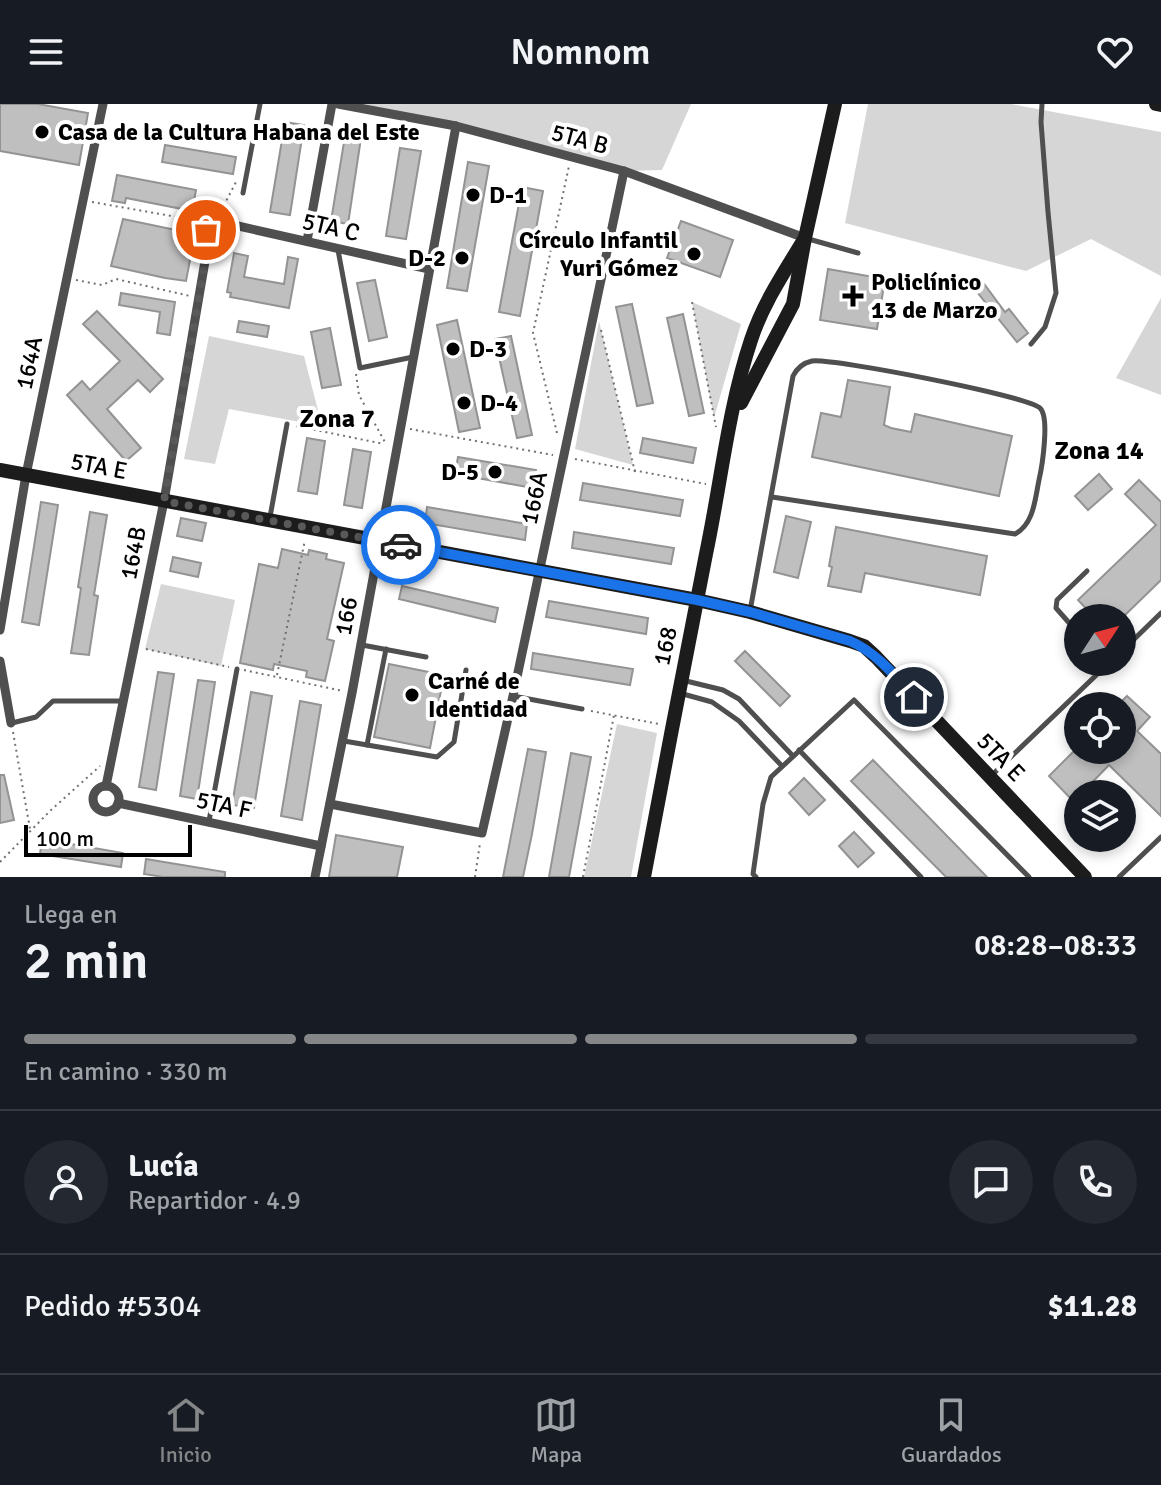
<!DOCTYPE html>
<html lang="es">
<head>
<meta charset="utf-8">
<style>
	:root { --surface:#171b24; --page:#242831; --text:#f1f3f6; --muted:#9ea1a6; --line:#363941; --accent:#858687 }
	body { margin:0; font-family:Signika,sans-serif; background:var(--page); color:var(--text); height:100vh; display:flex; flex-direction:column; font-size:30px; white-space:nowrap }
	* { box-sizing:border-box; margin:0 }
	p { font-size:26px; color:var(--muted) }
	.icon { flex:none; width:44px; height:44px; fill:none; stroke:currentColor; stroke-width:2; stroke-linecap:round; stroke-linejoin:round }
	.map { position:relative; height:773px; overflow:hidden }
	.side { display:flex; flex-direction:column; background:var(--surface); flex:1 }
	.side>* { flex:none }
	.needle { width:52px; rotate:54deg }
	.buttons { position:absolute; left:1064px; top:500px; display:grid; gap:16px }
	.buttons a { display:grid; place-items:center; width:72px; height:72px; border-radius:50%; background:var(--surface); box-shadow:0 4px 12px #0003; font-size:40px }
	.scale { position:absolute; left:24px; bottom:20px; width:168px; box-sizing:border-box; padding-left:8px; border:4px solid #000; border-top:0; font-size:22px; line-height:28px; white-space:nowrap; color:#000; -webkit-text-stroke:6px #fff; paint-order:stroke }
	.pin { position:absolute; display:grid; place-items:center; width:68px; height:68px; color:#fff; margin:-34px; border:4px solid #fff; border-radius:50%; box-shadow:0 2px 8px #0007 }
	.courier { position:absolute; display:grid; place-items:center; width:80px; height:80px; margin:-40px; border:6px solid #1a73e8; border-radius:50%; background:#fff; color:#222; box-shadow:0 2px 10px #0007 }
	.head em { font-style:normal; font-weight:600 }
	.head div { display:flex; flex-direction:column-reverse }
	.head { display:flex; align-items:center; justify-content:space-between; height:136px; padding:0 24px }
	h1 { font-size:52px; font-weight:600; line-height:60px }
	.bar { display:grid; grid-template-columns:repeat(4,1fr); gap:12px 8px; align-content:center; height:96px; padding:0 24px }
	.bar i { height:10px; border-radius:6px; background:var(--line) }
	.bar .active { background:var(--accent) }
	.bar p { grid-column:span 4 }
	.line { display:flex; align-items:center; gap:20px; padding:0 24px; border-top:2px solid var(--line) }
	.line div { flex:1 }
	.round { display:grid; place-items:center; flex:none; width:84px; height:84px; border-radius:42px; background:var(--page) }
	header { display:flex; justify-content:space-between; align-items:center; height:104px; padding:0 24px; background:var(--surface); font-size:36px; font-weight:600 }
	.menu { display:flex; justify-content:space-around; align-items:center; height:112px; border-top:2px solid var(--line); background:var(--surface); font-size:22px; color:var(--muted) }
	.menu a { display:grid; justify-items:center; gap:4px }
	.menu .active { color:var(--accent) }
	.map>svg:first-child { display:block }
	.green { fill:#d6d6d6 }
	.building { fill:#bfbfbf; stroke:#939393; stroke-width:2 }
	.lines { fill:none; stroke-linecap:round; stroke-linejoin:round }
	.path { stroke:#717171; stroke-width:2; stroke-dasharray:2 4; stroke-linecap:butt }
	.lane { stroke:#4f4f4f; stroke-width:5 }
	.street { stroke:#4f4f4f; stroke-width:9 }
	.secondary { stroke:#1c1c1c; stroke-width:14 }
	.done { stroke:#595959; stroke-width:8; stroke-dasharray:0 14.4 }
	.route { stroke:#1a73e8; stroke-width:10 }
	.poi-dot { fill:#000; stroke:#fff; stroke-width:3 }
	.labels { text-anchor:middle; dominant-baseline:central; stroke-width:8; stroke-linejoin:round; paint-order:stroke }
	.poi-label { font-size:24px; font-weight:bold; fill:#000; stroke:#fff; text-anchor:start }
	.street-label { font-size:24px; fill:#000; stroke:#fff }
	.neighbourhood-label { font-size:26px; font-weight:bold; fill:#000; stroke:#fff }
</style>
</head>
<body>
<header><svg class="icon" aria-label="menu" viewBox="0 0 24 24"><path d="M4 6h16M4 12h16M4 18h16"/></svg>Nomnom<svg class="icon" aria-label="heart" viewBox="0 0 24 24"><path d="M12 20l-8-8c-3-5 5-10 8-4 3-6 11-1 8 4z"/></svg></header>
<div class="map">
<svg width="1161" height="773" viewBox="0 0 1161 773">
	<rect width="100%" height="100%" fill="#fff"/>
	<g class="green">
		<path d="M338 0H691L662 66 624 67 456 22Z"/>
		<path d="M868 0H1011L1161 28V172L1091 135 1026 167 845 119Z"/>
		<path d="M1161 194V291L1116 274Z"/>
		<path d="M692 198 741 220 714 314Z"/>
		<path d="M599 217 633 361 575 345Z"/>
		<path d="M209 232 304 252 322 322 229 305 215 360 184 355Z"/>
		<path d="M161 480 235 496 221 562 145 545Z"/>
		<path d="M617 620 657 629 631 773H584Z"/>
	</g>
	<g class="building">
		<path d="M0 0H38L88 9 79 61 0 47Z"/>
		<path d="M285 18 304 21 290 111 270 108Z"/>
		<path d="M345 32 361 34 348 120 331 117Z"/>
		<path d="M165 41 236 53 233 70 162 58Z"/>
		<path d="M400 44 421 47 406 135 386 132Z"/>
		<path d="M468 58 489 62 467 187 447 184Z"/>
		<path d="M117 71 196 86 192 107 126 94 125 99 112 97Z"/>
		<path d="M522 83 543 87 520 212 499 208Z"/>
		<path d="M123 115 195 130 186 177 165 174 111 162Z"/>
		<path d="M681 117 733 136 720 173 667 154Z"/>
		<path d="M234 149 248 152 244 173 284 180 288 153 298 155 289 204 230 193 231 189 227 188Z"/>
		<path d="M828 165 885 175 877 225 820 216Z"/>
		<path d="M375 176 387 233 369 237 357 179Z"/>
		<path d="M982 177 1005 208 1009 205 1028 229 1017 238 973 183Z"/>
		<path d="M121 189 175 198 170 231 157 229 160 208 119 201Z"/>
		<path d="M632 200 653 299 637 302 616 203Z"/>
		<path d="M97 207 163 275 150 288 138 276 107 305 141 344 126 357 67 291 82 277 90 286 120 257 83 220Z"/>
		<path d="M683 210 704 309 689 312 667 214Z"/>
		<path d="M457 216 480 324 459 328 437 221Z"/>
		<path d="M239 217 269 222 267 233 237 228Z"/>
		<path d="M330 224 341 281 322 284 311 228Z"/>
		<path d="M511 232 532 331 517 334 495 235Z"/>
		<path d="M848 276 890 283 884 321 891 324 911 328 915 310 1012 332 999 392 812 353 821 309 841 313Z"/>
		<path d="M307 334 325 337 317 390 298 387Z"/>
		<path d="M643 334 696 344 693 359 640 349Z"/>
		<path d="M353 345 371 348 362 404 344 401Z"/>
		<path d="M458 353 536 366 533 384 455 370Z"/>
		<path d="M1099 370 1112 385 1088 406 1075 392Z"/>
		<path d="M1139 376 1161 398V476L1122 514H1095L1078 496 1156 421 1125 390Z"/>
		<path d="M583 379 683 396 680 412 580 396Z"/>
		<path d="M41 398 58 401 39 521 22 518Z"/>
		<path d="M427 403 527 420 525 436 425 419Z"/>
		<path d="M90 408 107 411 94 491 98 492 89 551 71 549 81 484 78 483Z"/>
		<path d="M786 412 811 418 798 474 774 468Z"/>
		<path d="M181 414 206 419 202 437 177 432Z"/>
		<path d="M836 423 987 452 980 491 865 469 861 488 828 482 832 463 829 462Z"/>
		<path d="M574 428 674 444 671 460 572 444Z"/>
		<path d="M282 445 308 451 309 446 327 450 326 455 344 459 327 535 334 537 325 577 306 573 307 567 274 560 273 566 240 559 259 460 278 464Z"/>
		<path d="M173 453 201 459 198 473 170 467Z"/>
		<path d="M402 482 498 504 495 518 399 495Z"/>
		<path d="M549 497 648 514 646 530 546 513Z"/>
		<path d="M745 547 790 592 780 602 735 557Z"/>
		<path d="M533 549 633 565 630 581 531 565Z"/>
		<path d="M389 560 444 571 430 644 374 633Z"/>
		<path d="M158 568 174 570 156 686 139 683Z"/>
		<path d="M198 576 215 578 197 695 180 692Z"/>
		<path d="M251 588 272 592 254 704 232 701Z"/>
		<path d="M1127 592 1150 613 1137 627 1161 650V712L1109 661 1081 690H1078V693L1074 698 1049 672 1075 646H1122V597Z"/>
		<path d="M300 597 321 601 302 716 281 712Z"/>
		<path d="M528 645 546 648 532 730 523 773H503Z"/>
		<path d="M571 649 591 653 569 773H549Z"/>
		<path d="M873 656 987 773H946L851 677Z"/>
		<path d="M0 671H4L14 716 0 719Z"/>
		<path d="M804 674 825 696 809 711 789 689Z"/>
		<path d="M854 728 874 749 858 763 839 742Z"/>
		<path d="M336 731 403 743 397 773H329Z"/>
		<path d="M42 735 123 749 121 763 40 750Z"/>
		<path d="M146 755 225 768V773H163L144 770Z"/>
	</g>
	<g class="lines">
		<g class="path">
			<path d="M92 98 200 117"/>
			<path d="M221 107 237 76"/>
			<path d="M76 176 102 181 116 175 190 192"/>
			<path d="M692 198 716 323"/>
			<path d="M601 226 635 368"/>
			<path d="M356 270 359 291 386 340"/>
			<path d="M296 322 384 340"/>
			<path d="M410 325 553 351"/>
			<path d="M557 329 533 229 569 62"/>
			<path d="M575 355 706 380"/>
			<path d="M146 545 229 563"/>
			<path d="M244 566 343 587"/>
			<path d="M277 571 305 436"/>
			<path d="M591 607 659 620"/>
			<path d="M13 628 30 725"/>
			<path d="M0 758 50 707 100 662"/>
			<path d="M475 773 480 739"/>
			<path d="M583 773 614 611"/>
		</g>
		<g class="lane">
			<path d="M243 89 260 0"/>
			<path d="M805 134 858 149"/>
			<path d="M338 146 360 264 413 253"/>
			<path d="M1031 240 1045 223 1056 189 1048 108 1041 18 1042 0"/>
			<path d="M270 413 287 320"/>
			<path d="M750 507 793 272C797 264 803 259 812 257 833 254 1027 292 1040 304 1050 313 1042 363 1039 376 1035 395 1034 420 1015 430L772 393"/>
			<path d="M1078 529 1056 504 1057 496 1087 467"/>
			<path d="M362 541 426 553"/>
			<path d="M1122 547 1161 509"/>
			<path d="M682 576 723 586 739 595 793 652"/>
			<path d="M683 590 712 598 739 617 782 662"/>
			<path d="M513 592 582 605"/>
			<path d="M12 619 36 613 53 597H123"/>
			<path d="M344 637 437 653 454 638 466 566"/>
			<path d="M367 641 386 545"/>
			<path d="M799 646 921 773"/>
			<path d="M992 671 1110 558"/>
			<path d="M209 717 237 565"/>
			<path d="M756 773 753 770 763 700 771 673 854 596 1029 773"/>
			<path d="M1119 773 1161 733"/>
		</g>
		<g class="street">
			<path d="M338 0 456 22 624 67 805 134"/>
			<circle cx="213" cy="116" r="12"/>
			<path d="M225 119 429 165"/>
			<path d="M307 137 332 0"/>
			<path d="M0 526 26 371 103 0"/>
			<path d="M0 557 11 619"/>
			<path d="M106 682 164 397 210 128"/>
			<circle cx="106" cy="695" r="13"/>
			<path d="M118 699 321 742"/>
			<path d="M330 700 482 729 513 592 624 67"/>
			<path d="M315 773 352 589 456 22"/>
		</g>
		<g class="secondary">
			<path d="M1156 0 1161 1"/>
			<path d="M741 299 793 200 805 134 835 0"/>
			<path d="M0 366 697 496 750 508 850 537 864 542 876 553 1085 773"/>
			<path d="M644 773C664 665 685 558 706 450 721 379 728 305 751 236 763 199 785 167 805 134"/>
		</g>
	</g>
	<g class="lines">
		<path class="done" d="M206 126 210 128 164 397 401 441"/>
		<path class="route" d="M401 441 697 496 750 508 850 537C876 548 895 572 914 593"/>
	</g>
	<g class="poi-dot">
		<circle cx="42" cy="28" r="8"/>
		<circle cx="473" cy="91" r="8"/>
		<circle cx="694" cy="150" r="8"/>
		<circle cx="462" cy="154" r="8"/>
		<path d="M849 180h8v8h8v8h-8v8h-8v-8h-8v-8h8z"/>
		<circle cx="453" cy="245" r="8"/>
		<circle cx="464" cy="299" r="8"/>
		<circle cx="495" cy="368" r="8"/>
		<circle cx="412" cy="591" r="8"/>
	</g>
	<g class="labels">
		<g class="poi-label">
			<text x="58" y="28">Casa de la Cultura Habana del Este</text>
			<text x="489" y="91">D-1</text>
			<text x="678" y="136" text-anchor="end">Círculo Infantil<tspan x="678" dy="28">Yuri Gómez</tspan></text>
			<text x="446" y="154" text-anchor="end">D-2</text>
			<text x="871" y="178">Policlínico<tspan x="871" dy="28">13 de Marzo</tspan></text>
			<text x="469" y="245">D-3</text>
			<text x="480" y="299">D-4</text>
			<text x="479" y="368" text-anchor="end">D-5</text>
			<text x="428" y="577">Carné de<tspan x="428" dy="28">Identidad</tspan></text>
		</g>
		<g class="street-label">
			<text transform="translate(580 35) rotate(15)">5TA B</text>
			<text transform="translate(331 123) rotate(13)">5TA C</text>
			<text transform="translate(29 259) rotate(-78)">164A</text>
			<text transform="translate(99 362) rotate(11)">5TA E</text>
			<text transform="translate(534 394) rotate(-78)">166A</text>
			<text transform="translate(133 449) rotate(-79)">164B</text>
			<text transform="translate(346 512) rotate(-79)">166</text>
			<text transform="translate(665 542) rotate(-78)">168</text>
			<text transform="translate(1001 653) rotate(46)">5TA E</text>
			<text transform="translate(224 701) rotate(12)">5TA F</text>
		</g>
		<g class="neighbourhood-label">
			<text x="337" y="315">Zona 7</text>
			<text x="1099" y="347">Zona 14</text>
		</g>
	</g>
</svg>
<div class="buttons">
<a><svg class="needle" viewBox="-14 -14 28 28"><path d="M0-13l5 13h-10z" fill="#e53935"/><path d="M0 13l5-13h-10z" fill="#9ea1a6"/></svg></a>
<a><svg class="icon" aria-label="locate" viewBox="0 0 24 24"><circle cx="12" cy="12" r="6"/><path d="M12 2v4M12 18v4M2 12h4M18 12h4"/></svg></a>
<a><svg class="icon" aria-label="layers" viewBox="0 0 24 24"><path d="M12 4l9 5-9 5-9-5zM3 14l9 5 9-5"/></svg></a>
</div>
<div class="scale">100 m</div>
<div class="pin" style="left:206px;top:126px;background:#ea580c"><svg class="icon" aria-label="bag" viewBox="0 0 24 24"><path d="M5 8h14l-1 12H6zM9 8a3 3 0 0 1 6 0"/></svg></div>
<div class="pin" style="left:914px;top:593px;background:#1f2937"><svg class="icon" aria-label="home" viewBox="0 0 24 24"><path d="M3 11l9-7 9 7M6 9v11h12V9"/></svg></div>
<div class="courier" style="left:401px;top:441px"><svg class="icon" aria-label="car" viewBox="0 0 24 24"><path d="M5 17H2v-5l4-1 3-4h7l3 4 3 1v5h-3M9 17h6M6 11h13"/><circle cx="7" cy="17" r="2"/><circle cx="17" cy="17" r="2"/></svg></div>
</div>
<section class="side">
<div class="head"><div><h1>2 min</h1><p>Llega en</p></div><em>08:28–08:33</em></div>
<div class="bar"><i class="active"></i><i class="active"></i><i class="active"></i><i></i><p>En camino · 330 m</p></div>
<div class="line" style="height:144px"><a class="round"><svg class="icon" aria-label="person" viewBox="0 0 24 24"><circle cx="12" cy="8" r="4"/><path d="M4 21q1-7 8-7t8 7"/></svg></a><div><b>Lucía</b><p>Repartidor · 4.9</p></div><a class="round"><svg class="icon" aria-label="chat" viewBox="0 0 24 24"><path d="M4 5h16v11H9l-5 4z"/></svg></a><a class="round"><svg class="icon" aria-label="phone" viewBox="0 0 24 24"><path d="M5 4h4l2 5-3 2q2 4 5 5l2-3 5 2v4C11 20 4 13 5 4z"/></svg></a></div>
<div class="line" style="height:104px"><div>Pedido #5304</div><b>$11.28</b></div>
</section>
<nav class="menu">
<a class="active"><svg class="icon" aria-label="home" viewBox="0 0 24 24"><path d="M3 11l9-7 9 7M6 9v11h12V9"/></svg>Inicio</a>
<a><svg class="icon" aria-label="map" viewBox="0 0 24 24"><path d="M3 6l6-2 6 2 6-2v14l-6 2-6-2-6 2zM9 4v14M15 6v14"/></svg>Mapa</a>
<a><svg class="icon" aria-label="saved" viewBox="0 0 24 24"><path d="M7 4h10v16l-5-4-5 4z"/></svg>Guardados</a>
</nav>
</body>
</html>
